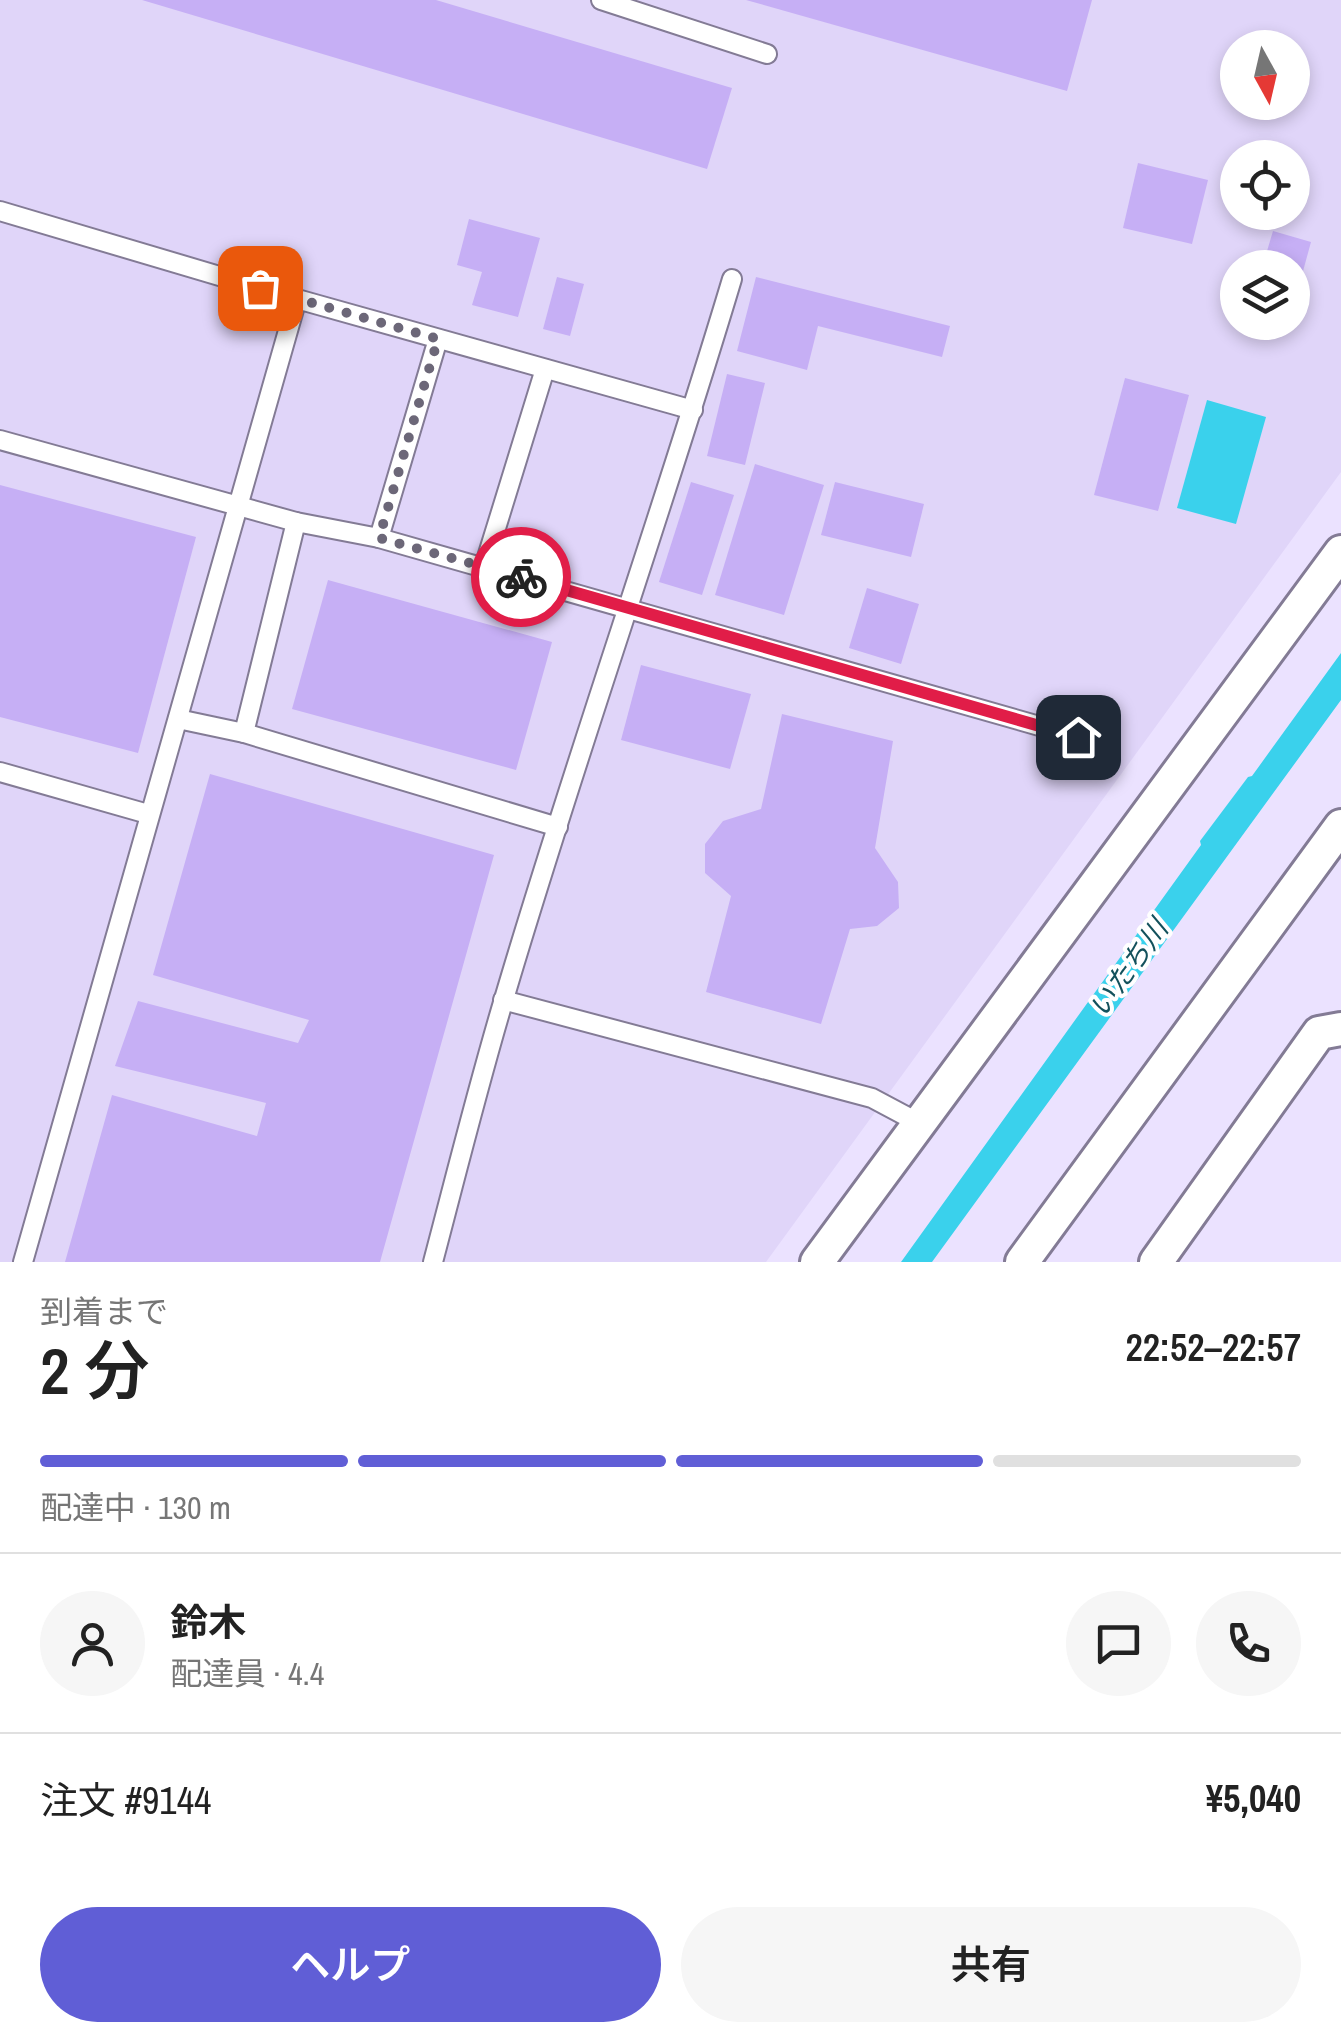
<!DOCTYPE html>
<html lang="ja">
<head>
<meta charset="utf-8">
<style>
	:root { --surface:#fff; --page:#f6f6f6; --text:#222; --muted:#767676; --line:#e0e0e0; --accent:#605ed6 }
	body { margin:0; font-family:"Archivo Narrow","Noto Sans JP",sans-serif; background:var(--page); color:var(--text); height:100vh; display:flex; flex-direction:column; font-size:38px; white-space:nowrap }
	* { box-sizing:border-box; margin:0 }
	p { font-size:32px; color:var(--muted) }
	.icon { flex:none; width:55px; height:55px; fill:none; stroke:currentColor; stroke-width:2; stroke-linecap:round; stroke-linejoin:round }
	.map { position:relative; height:1262px; overflow:hidden }
	.side { display:flex; flex-direction:column; background:var(--surface); flex:1 }
	.side>* { flex:none }
	.needle { width:65px; rotate:172deg }
	.fabs { position:absolute; left:1220px; top:30px; display:grid; gap:20px }
	.fabs a { display:grid; place-items:center; width:90px; height:90px; border-radius:50%; background:var(--surface); box-shadow:0 5px 15px #0003; font-size:50px }
	.pin { position:absolute; display:grid; place-items:center; width:85px; height:85px; color:#fff; margin:-42px; border-radius:20px; box-shadow:0 5px 15px #0006 }
	.courier { position:absolute; display:grid; place-items:center; width:100px; height:100px; margin:-50px; border:8px solid #e11d48; border-radius:50%; background:#fff; color:#222; box-shadow:0 2px 12px #0007 }
	.headline em { font-style:normal; font-weight:600 }
	.headline div { display:flex; flex-direction:column-reverse }
	.headline { display:flex; align-items:center; justify-content:space-between; height:170px; padding:0 40px }
	h1 { font-size:65px; font-weight:600; line-height:75px }
	.bar { display:grid; grid-template-columns:repeat(4,1fr); gap:15px 10px; align-content:center; height:120px; padding:0 40px }
	.bar i { height:12px; border-radius:8px; background:var(--line) }
	.bar .active { background:var(--accent) }
	.bar p { grid-column:span 4 }
	.line { display:flex; align-items:center; gap:25px; padding:0 40px; border-top:2px solid var(--line) }
	.line div { flex:1 }
	.round { display:grid; place-items:center; flex:none; width:105px; height:105px; border-radius:52px; background:var(--page) }
	.cta { display:flex; gap:20px; margin-top:auto; padding:20px 40px }
	.cta a { flex:1; height:115px; border-radius:60px; background:var(--accent); color:#fff; font-size:40px; font-weight:600; line-height:115px; text-align:center }
	.cta a+a { background:var(--page); color:var(--text) }
	.map>svg:first-child { display:block }
	.built { fill:#e0d5f9; fill-rule:evenodd }
	.water { fill:#3ad1ec }
	.building { fill:#c6aff5 }
	.lines { fill:none; stroke-linecap:round; stroke-linejoin:round }
	.lane-casing { stroke:#837b95; stroke-width:22 }
	.street-casing { stroke:#837b95; stroke-width:38 }
	.lane { stroke:#fff; stroke-width:18 }
	.street { stroke:#fff; stroke-width:32 }
	.done { stroke:#6c6778; stroke-width:10; stroke-dasharray:0 18 }
	.route { stroke:#e11d48; stroke-width:12 }
	.labels { text-anchor:middle; dominant-baseline:central; stroke-width:8; stroke-linejoin:round; paint-order:stroke }
	.water-label { font-size:28px; font-style:italic; fill:#13515c; stroke:#fff }
</style>
</head>
<body>
<div class="map">
<svg width="1341" height="1262" viewBox="0 0 1341 1262">
	<rect width="100%" height="100%" fill="#ebe2ff"/>
	<path class="built" d="M0 0H1341V472L766 1262H0ZM1238 48H1292V102H1238ZM1238 158H1292V212H1238ZM1238 268H1292V322H1238Z"/>
	<g class="water">
		<path d="M1207 400 1266 417 1236 524 1177 508Z"/>
		<path d="M1341 653V700L932 1262H901L1201 845 1200 841 1248 777 1252 776Z"/>
	</g>
	<g class="building">
		<path d="M142 0H436L732 88 707 169Z"/>
		<path d="M746 0H1092L1067 91Z"/>
		<path d="M1138 163 1208 180 1192 244 1123 228Z"/>
		<path d="M469 219 540 238 518 317 472 305 482 272 457 265Z"/>
		<path d="M1273 231 1311 242 1294 304 1292 268H1262Z"/>
		<path d="M557 277 584 284 570 336 543 329Z"/>
		<path d="M756 277 950 326 942 357 818 326 807 370 737 351Z"/>
		<path d="M727 374 765 383 745 465 707 456Z"/>
		<path d="M1125 378 1189 395 1158 511 1094 495Z"/>
		<path d="M755 464 824 485 784 615 715 595Z"/>
		<path d="M691 482 734 495 702 595 659 582Z"/>
		<path d="M835 482 924 504 911 557 821 535Z"/>
		<path d="M0 485 196 537 138 753 0 717Z"/>
		<path d="M328 580 552 642 516 770 292 709Z"/>
		<path d="M867 588 919 604 901 664 849 648Z"/>
		<path d="M641 665 751 694 730 769 621 740Z"/>
		<path d="M782 714 893 741 875 848 898 882 899 908 877 926 850 929 821 1024 706 992 731 896 705 873V844L723 821 761 809Z"/>
		<path d="M210 774 494 855 380 1262H65L112 1095 257 1136 266 1103 115 1066 138 1001 298 1043 309 1020 153 975Z"/>
	</g>
	<g class="lines">
		<defs>
			<g id="lane">
				<path d="M601 0 767 54"/>
				<path d="M0 211 297 299 693 410"/>
				<path d="M0 440 296 522"/>
				<path d="M379 538 438 339"/>
				<path d="M484 567 545 369"/>
				<path d="M178 719 244 733"/>
				<path d="M0 772 148 814"/>
				<path d="M558 827 244 733 296 522 379 538 1078 737"/>
				<path d="M503 1000 872 1098 919 1123"/>
				<path d="M23 1262C113 940 204 619 297 299"/>
				<path d="M433 1262C456 1175 478 1086 504 999 575 758 660 520 732 279"/>
			</g>
			<g id="street">
				<path d="M817 1262 1341 552"/>
				<path d="M1022 1262 1341 826"/>
				<path d="M1156 1262 1319 1033 1341 1029"/>
			</g>
		</defs>
		<use href="#lane" class="lane-casing"/>
		<use href="#street" class="street-casing"/>
		<use href="#lane" class="lane"/>
		<use href="#street" class="street"/>
	</g>
	<g class="lines">
		<path class="done" d="M260 288 438 339 379 538 521 577"/>
		<path class="route" d="M521 577 1078 737"/>
	</g>
	<g class="labels">
		<g class="water-label">
			<text transform="translate(1128 968) rotate(-54)">いたち川</text>
		</g>
	</g>
</svg>
<div class="fabs">
<a><svg class="needle" viewBox="-14 -14 28 28"><path d="M0-13l5 13h-10z" fill="#e53935"/><path d="M0 13l5-13h-10z" fill="#767676"/></svg></a>
<a><svg class="icon" aria-label="locate" viewBox="0 0 24 24"><circle cx="12" cy="12" r="6"/><path d="M12 2v4M12 18v4M2 12h4M18 12h4"/></svg></a>
<a><svg class="icon" aria-label="layers" viewBox="0 0 24 24"><path d="M12 4l9 5-9 5-9-5zM3 14l9 5 9-5"/></svg></a>
</div>
<div class="pin" style="left:260px;top:288px;background:#ea580c"><svg class="icon" aria-label="bag" viewBox="0 0 24 24"><path d="M5 8h14l-1 12H6zM9 8a3 3 0 0 1 6 0"/></svg></div>
<div class="pin" style="left:1078px;top:737px;background:#1f2937"><svg class="icon" aria-label="home" viewBox="0 0 24 24"><path d="M3 11l9-7 9 7M6 9v11h12V9"/></svg></div>
<div class="courier" style="left:521px;top:577px"><svg class="icon" aria-label="bike" viewBox="0 0 24 24"><circle cx="6" cy="16" r="4"/><circle cx="18" cy="16" r="4"/><path d="M6 16l4-8h5l3 8M10 8l3 8H6M13 5h3"/></svg></div>
</div>
<section class="side">
<div class="headline"><div><h1>2 分</h1><p>到着まで</p></div><em>22:52–22:57</em></div>
<div class="bar"><i class="active"></i><i class="active"></i><i class="active"></i><i></i><p>配達中 · 130 m</p></div>
<div class="line" style="height:180px"><a class="round"><svg class="icon" aria-label="person" viewBox="0 0 24 24"><circle cx="12" cy="8" r="4"/><path d="M4 21q1-7 8-7t8 7"/></svg></a><div><b>鈴木</b><p>配達員 · 4.4</p></div><a class="round"><svg class="icon" aria-label="chat" viewBox="0 0 24 24"><path d="M4 5h16v11H9l-5 4z"/></svg></a><a class="round"><svg class="icon" aria-label="phone" viewBox="0 0 24 24"><path d="M5 4h4l2 5-3 2q2 4 5 5l2-3 5 2v4C11 20 4 13 5 4z"/></svg></a></div>
<div class="line" style="height:130px"><div>注文 #9144</div><b>¥5,040</b></div>
<div class="cta"><a>ヘルプ</a><a>共有</a></div>
</section>
</body>
</html>
